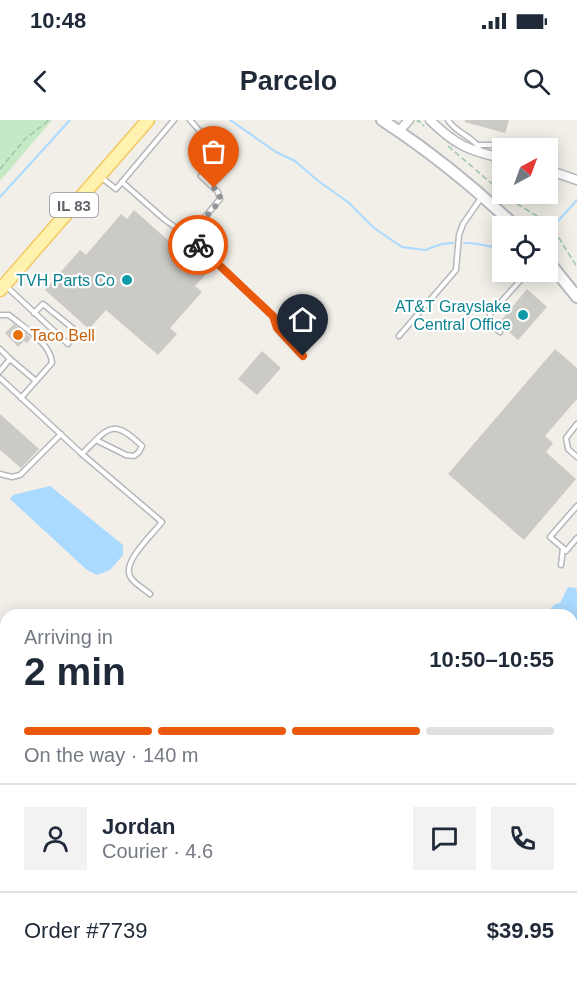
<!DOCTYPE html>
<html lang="en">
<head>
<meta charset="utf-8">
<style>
	:root { --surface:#fff; --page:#f2f2f3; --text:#1f2937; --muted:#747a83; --line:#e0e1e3; --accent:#ea580c }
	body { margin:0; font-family:Helvetica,sans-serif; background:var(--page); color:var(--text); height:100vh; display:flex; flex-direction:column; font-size:22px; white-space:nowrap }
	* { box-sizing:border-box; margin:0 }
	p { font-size:20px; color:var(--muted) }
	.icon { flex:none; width:33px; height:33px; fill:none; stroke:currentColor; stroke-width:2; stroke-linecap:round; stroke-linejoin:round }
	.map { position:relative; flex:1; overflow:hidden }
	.sheet { position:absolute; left:0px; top:489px; width:578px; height:374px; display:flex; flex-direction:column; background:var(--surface); border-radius:18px 18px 0 0; box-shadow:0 3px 15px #0003 }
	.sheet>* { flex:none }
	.needle { width:39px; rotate:41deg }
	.buttons { position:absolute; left:492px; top:18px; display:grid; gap:12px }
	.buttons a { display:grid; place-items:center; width:66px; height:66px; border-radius:0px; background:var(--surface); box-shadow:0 3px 15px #0003; font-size:30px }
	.pin { position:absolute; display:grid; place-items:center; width:51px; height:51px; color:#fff; margin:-62px -26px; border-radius:50% 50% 50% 0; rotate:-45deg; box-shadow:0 0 6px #0007 }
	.pin .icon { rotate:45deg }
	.courier { position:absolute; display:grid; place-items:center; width:60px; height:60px; margin:-30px; border:4px solid #ea580c; border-radius:50%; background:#fff; color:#222; box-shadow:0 2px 8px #0007 }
	.summary em { font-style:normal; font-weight:700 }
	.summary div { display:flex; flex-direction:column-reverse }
	.summary { display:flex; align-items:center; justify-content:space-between; height:102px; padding:0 24px }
	h1 { font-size:39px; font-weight:700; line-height:45px }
	.bar { display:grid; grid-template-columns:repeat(4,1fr); gap:9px 6px; align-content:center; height:72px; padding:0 24px }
	.bar i { height:8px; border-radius:4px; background:var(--line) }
	.bar .selected { background:var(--accent) }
	.bar p { grid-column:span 4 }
	.line { display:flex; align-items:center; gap:15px; padding:0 24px; border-top:2px solid var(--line) }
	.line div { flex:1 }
	.round { display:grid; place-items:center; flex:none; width:63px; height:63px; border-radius:0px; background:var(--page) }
	.status { display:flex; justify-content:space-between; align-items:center; height:42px; padding:0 30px; background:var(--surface); direction:ltr }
	.status svg { height:16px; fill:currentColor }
	header { display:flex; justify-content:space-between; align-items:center; height:78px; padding:0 24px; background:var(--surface); font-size:27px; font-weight:700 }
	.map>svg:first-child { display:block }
	.green { fill:#c5e8c5 }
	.water { fill:#aadaff }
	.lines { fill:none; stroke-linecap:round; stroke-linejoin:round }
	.stream { stroke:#aadaff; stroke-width:2 }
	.building { fill:#cccac5 }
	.lane-casing { stroke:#b5b8bc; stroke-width:7 }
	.street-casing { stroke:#b5b8bc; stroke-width:11 }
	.secondary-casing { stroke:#b6babf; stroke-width:14 }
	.primary-casing { stroke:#f2c960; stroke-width:15 }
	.path { stroke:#9cc7a9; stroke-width:1.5; stroke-dasharray:6 3; stroke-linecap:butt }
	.lane { stroke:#fff; stroke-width:4 }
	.street { stroke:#fff; stroke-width:8 }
	.secondary { stroke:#fff; stroke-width:10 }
	.primary { stroke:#fff2af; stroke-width:12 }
	.done { stroke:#929495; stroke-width:6; stroke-dasharray:0 10.8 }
	.route { stroke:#ea580c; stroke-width:8 }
	.culture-dot { fill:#0f9aa8; stroke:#fff; stroke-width:2 }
	.food-dot { fill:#e8710a; stroke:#fff; stroke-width:2 }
	.labels { text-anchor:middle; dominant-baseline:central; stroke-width:4.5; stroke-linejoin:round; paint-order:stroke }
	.shield { fill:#fff; stroke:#8f9295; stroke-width:1.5 }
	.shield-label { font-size:15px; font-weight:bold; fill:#5f6368 }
	.culture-label { font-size:16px; fill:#0d838f; stroke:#fff; text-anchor:end }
	.food-label { font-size:16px; fill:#c56008; stroke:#fff; text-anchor:start }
</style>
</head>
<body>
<div class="status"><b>10:48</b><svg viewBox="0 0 49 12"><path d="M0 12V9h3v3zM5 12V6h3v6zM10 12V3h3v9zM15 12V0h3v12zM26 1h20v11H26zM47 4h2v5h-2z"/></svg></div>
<header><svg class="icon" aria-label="back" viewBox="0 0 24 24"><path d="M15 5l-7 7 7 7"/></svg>Parcelo<svg class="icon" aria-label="search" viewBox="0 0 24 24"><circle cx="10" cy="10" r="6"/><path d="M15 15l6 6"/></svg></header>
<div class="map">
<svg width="577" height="862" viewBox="0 0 577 862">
	<rect width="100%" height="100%" fill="#f1efe8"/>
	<path class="green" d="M0 0H52L0 61Z"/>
	<g class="water">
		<path d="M50 366 123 425V435L110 450 97 455 87 450 10 379 13 375Z"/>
		<path d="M568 467 576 468 577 473V519H572V495H544L555 484 560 483Z"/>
	</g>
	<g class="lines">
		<g class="stream">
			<path d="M230 0 276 32 295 41 317 60 349 83 374 108 402 127 425 130 442 124 453 123"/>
			<path d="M0 77 70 0"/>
			<path d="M548 112 577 80"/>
			<path d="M464 123C478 122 491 128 502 128"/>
		</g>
	</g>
	<g class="building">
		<path d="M465 0H509L505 13 465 2Z"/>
		<path d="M134 90 206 154 195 166 202 172 170 208 177 214 158 235 106 190 89 209 45 170 80 130 86 135 121 94 127 99Z"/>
		<path d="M527 169 547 187 518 220 499 203Z"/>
		<path d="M14 204 31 218 27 223 24 221 18 227 5 213Z"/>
		<path d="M555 229 577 248V279L545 316 553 323 546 332 576 359 524 420 448 354Z"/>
		<path d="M262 231 281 248 257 275 238 259Z"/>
		<path d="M0 294 39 329 21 348 0 330Z"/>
		<path d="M175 856H227L222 862H170Z"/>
	</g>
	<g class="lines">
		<defs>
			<g id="lane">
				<path d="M448 0C456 14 478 18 480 32"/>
				<path d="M479 25H502L515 28"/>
				<path d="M548 38 552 41V49"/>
				<path d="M102 58 116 69 174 0"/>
				<path d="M122 62 164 99 191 119 273 196 277 208 303 235"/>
				<path d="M188 117 220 79 218 72 201 56 217 39 218 32 190 0"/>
				<path d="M7 167 68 224 76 211 43 184 34 193"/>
				<path d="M0 195H9C23 207 51 223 52 243L36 261"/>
				<path d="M500 212 491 205 490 194 528 152"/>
				<path d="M399 216 456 150 459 115 463 104 481 78"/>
				<path d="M0 229 10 239 0 251"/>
				<path d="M10 239 36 261 21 278"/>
				<path d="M0 258 82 334 162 402C153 414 120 443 131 458 135 464 144 469 150 474"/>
				<path d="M577 304 566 318 568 329 577 337"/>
				<path d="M82 334C108 308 112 297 142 326L139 332 134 336 126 335 96 320"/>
				<path d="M0 354 12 357 20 355 61 314"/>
				<path d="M563 428 550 417 577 386"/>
				<path d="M561 445 563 428 566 431 577 418"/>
				<path d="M0 826 6 831"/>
				<path d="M0 834 6 832"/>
				<path d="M0 851 6 844"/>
				<path d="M42 856 48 862"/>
				<path d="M357 856 363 862"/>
				<path d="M502 856 509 862"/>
				<path d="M8 862 13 856"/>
				<path d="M155 862 160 856"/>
				<path d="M239 862 243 856"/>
				<path d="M481 862 486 856"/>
			</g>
			<g id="street">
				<path d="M430 0C454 24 469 31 502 38"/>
				<path d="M399 11 409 0"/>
				<path d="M548 50 577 60"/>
			</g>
			<g id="secondary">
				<path d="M382 0C431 32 474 67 515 106"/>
				<path d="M548 141 577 177"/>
				<path d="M572 725 577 719"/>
				<path d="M453 862 457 856"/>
			</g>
			<path id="primary" d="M0 170 148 0"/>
		</defs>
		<use href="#lane" class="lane-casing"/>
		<use href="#street" class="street-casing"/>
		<use href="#secondary" class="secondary-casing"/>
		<use href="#primary" class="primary-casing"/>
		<g class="path">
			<path d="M417 2 418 0 424 6"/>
			<path d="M448 26 512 81 539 97 559 118 577 147"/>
			<path d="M0 49 25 19 49 0"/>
		</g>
		<use href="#lane" class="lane"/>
		<use href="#street" class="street"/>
		<use href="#secondary" class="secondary"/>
		<use href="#primary" class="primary"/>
	</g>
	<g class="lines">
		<path class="done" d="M198 125 188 117 219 82 220 75 214 68"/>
		<path class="route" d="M198 125 273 196 277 208 303 236"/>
	</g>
	<g class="culture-dot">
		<circle cx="127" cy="160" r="6"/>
		<circle cx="523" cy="195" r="6"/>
	</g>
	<circle class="food-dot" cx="18" cy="215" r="6"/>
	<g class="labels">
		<rect class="shield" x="50" y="73" width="48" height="24" rx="4.5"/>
		<g class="shield-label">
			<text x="74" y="85">IL 83</text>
		</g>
		<g class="culture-label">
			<text x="115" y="160">TVH Parts Co</text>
			<text x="511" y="186">AT&amp;T Grayslake<tspan x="511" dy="18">Central Office</tspan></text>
		</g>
		<g class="food-label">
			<text x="30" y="215">Taco Bell</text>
		</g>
	</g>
</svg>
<div class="buttons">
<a><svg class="needle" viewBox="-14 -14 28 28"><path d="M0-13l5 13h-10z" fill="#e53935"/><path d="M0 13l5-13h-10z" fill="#747a83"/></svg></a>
<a><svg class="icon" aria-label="locate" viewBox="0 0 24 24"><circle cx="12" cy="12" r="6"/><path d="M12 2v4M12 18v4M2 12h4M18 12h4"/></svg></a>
</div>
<div class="pin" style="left:214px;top:68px;background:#ea580c"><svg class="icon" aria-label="bag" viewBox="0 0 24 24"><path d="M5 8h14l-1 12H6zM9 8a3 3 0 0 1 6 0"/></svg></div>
<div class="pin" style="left:303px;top:236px;background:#1f2937"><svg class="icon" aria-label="home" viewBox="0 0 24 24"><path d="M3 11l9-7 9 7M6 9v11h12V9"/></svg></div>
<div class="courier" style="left:198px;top:125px"><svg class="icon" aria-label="bike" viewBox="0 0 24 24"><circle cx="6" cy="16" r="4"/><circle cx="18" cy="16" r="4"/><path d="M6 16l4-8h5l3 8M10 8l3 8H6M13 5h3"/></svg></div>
<section class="sheet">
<div class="summary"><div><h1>2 min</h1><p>Arriving in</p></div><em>10:50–10:55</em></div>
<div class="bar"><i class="selected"></i><i class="selected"></i><i class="selected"></i><i></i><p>On the way · 140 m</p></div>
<div class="line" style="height:108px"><a class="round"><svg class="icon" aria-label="person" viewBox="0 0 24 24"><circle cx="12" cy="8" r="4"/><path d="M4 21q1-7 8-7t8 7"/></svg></a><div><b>Jordan</b><p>Courier · 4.6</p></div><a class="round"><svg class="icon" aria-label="chat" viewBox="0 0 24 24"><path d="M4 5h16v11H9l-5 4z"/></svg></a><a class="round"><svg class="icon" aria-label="phone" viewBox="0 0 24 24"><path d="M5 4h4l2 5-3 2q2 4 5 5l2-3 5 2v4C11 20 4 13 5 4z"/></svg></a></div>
<div class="line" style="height:78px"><div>Order #7739</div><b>$39.95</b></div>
</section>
</div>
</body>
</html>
